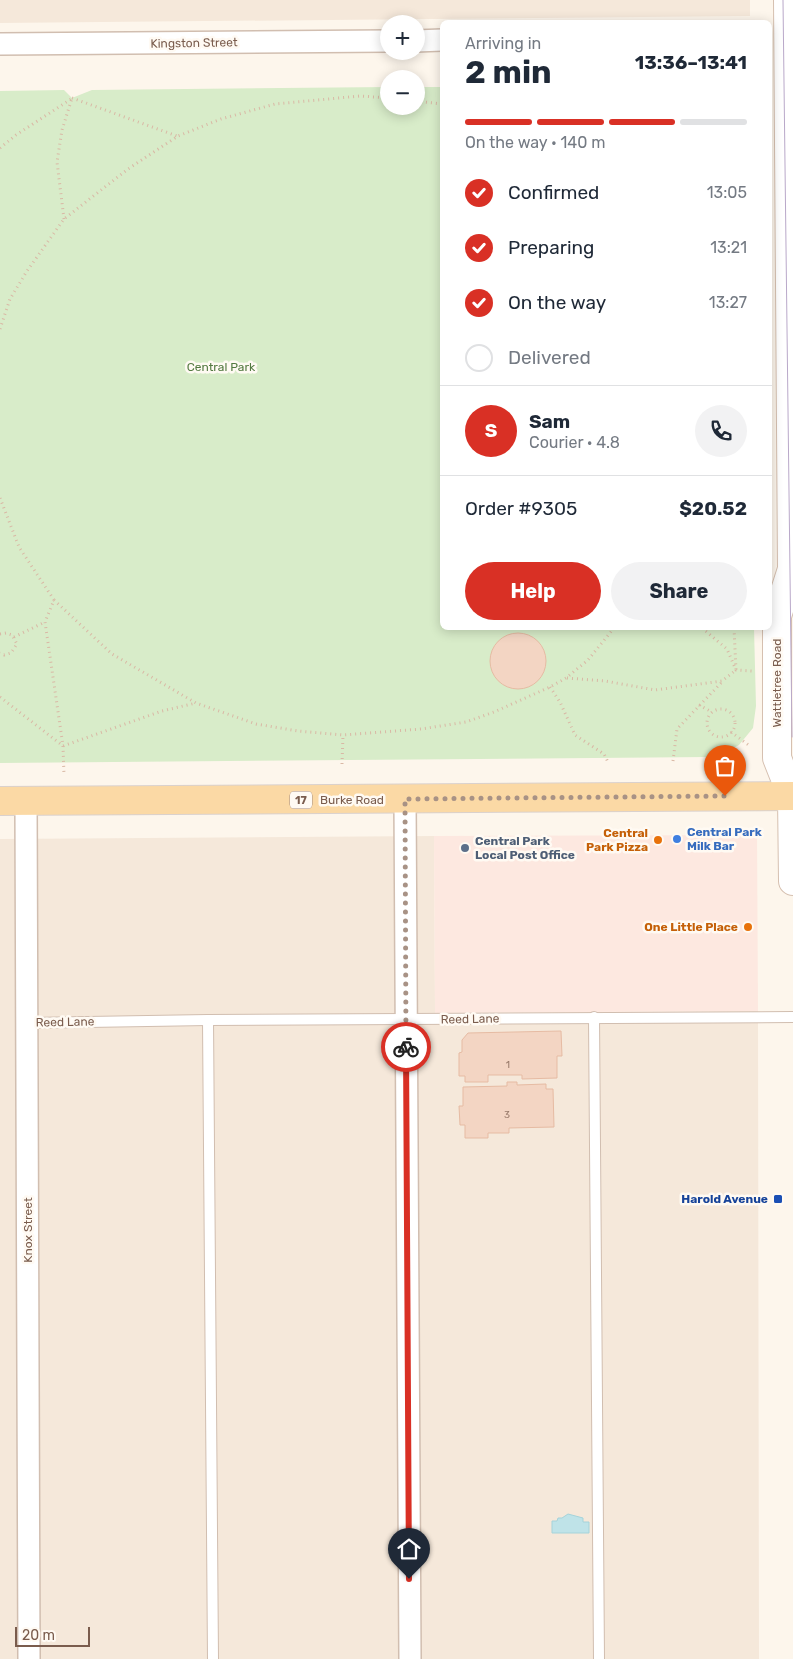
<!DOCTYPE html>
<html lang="en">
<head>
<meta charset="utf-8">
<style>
	:root { --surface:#fff; --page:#f2f2f3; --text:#1f2937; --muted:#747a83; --line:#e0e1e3; --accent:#d93025 }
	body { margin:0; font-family:Rubik,sans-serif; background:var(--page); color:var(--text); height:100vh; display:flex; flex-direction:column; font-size:19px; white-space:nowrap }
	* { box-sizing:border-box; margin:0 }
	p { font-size:16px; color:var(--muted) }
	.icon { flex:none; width:28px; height:28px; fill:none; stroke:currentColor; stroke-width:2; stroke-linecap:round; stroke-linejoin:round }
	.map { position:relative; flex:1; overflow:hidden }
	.side { position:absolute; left:440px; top:20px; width:332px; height:610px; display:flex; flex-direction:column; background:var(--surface); border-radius:8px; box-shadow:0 2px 12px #0003 }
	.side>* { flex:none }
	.buttons { position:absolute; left:380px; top:15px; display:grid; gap:10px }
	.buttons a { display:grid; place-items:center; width:45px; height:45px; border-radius:50%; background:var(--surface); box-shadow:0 2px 12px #0003; font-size:25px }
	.scale { position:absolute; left:15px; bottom:12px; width:75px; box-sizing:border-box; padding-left:5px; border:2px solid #7a5c4d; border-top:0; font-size:14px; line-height:18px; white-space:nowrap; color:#7a5c4d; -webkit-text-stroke:4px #fffaf3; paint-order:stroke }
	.pin { position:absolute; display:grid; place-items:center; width:42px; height:42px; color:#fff; margin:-51px -21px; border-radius:50% 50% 50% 0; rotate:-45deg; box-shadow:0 0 5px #0007 }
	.pin .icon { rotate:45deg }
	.courier { position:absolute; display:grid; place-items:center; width:50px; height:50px; margin:-25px; border:4px solid #d93025; border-radius:50%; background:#fff; color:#222; box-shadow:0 1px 6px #0007 }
	.overview em { font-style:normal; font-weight:700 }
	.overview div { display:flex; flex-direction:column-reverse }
	.overview { display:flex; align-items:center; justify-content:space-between; height:85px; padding:0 25px }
	h1 { font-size:32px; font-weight:700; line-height:38px }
	.bar { display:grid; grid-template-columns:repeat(4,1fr); gap:8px 5px; align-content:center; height:60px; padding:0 25px }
	.bar i { height:6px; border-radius:4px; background:var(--line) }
	.bar .active { background:var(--accent) }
	.bar p { grid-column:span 4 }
	.line { display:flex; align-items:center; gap:12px; padding:0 25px; border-top:1px solid var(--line) }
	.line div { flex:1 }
	.round { display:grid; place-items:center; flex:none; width:52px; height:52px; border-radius:26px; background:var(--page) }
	ol { padding:0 25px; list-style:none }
	li { display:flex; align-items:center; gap:15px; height:55px }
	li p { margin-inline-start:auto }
	li .icon { padding:5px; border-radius:50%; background:var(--accent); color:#fff; stroke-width:4 }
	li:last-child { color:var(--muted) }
	li i { width:28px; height:28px; border:2px solid var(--line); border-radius:50% }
	.primary-button { display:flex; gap:10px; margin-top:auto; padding:10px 25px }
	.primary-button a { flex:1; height:58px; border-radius:30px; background:var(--accent); color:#fff; font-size:20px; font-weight:700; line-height:58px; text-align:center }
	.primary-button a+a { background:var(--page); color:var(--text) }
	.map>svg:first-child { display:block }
	.residential { fill:#f5e8da }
	.commercial { fill:#fde8e0 }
	.green { fill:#d8ecc9 }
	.water { fill:#bfe3e8; stroke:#a5d3da }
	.building { fill:#f3d5c3; stroke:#e6bba3 }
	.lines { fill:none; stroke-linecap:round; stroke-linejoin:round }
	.service-casing { stroke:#d1beb0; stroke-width:12 }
	.minor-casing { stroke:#d1beb0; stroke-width:24 }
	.secondary-casing { stroke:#d6c0b0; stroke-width:30 }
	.primary-casing { stroke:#dad1cd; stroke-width:30 }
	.path { stroke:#d9b8a5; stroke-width:3; stroke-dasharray:1 4; stroke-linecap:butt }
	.service { stroke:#fff; stroke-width:10 }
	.minor { stroke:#fff; stroke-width:21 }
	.secondary { stroke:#fff; stroke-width:28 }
	.primary { stroke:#fbd9a5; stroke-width:28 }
	.tram { stroke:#b9a8c9; stroke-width:1 }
	.done { stroke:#a89285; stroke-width:5; stroke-dasharray:0 9 }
	.route { stroke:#d93025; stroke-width:6 }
	.shop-dot { fill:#3f7fe0; stroke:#fffaf3; stroke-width:2 }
	.food-dot { fill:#e8710a; stroke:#fffaf3; stroke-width:2 }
	.service-dot { fill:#5c6f8a; stroke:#fffaf3; stroke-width:2 }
	.transit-dot { fill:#1a4fb4; stroke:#fffaf3; stroke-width:2 }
	.labels { text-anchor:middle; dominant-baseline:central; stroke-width:5; stroke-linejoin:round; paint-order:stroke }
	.number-label { font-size:10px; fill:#987a6a }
	.shield { fill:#fffaf3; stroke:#a28b7f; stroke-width:1 }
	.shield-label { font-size:11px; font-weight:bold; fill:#7a5c4d }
	.street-label { font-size:12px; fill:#7a5c4d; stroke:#fffaf3 }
	.park-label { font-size:12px; fill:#537a41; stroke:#fffaf3 }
	.shop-label { font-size:12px; font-weight:bold; fill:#366cbe; stroke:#fffaf3; text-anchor:start }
	.food-label { font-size:12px; font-weight:bold; fill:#c56008; stroke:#fffaf3; text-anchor:end }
	.service-label { font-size:12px; font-weight:bold; fill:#4e5e75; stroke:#fffaf3; text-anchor:start }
	.transit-label { font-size:12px; font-weight:bold; fill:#164399; stroke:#fffaf3; text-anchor:end }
</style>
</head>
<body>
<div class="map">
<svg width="793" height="1659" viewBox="0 0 793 1659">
	<rect width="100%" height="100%" fill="#fdf6ec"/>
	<g class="residential">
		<path d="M0 0H750V16L0 23Z"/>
		<path d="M434 836 435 1013 758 1011 759 1659H0V839Z"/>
	</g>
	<path class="commercial" d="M757 835 758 1011 435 1013 434 836Z"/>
	<path class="green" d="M389 87V106H416V87H442V628H754L756 706 753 728 739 745 722 754 708 757 0 763V91L64 90 72 98 92 90Z"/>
	<path class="water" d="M568 1514 583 1518V1522H589V1533H552V1521H557L558 1518H562Z"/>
	<g class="building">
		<circle cx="518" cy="661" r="28"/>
		<path d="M561 1031 562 1056H557V1078L522 1079V1075H488V1082H465V1076H459V1053L462 1052V1040L468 1033Z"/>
		<path d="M507 1082H517V1085L546 1084V1089H553L554 1127 509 1128V1133H488V1138H465V1125H460L459 1106H463V1087L507 1086Z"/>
	</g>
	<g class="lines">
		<defs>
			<g id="service">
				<path d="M594 1017 599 1659"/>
				<path d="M208 1020 213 1659"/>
				<path d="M27 1023 208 1020 793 1017"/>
			</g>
			<g id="minor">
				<path d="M416 41 442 40"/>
				<path d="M0 44 389 41"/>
				<path d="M405 799 410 1659"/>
				<path d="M26 801 29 1659"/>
			</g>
			<path id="secondary" d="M788 0 792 569 777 616V758L792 796 793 881"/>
			<path id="primary" d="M0 801 793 796"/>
		</defs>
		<use href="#service" class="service-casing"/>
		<use href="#minor" class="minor-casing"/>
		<use href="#secondary" class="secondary-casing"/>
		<use href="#primary" class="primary-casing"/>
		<g class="path">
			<path d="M72 98 177 136"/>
			<path d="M416 101 442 104"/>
			<path d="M0 148 16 135 71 99"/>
			<path d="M64 219 57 162 62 130 72 98"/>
			<path d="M0 329 10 299 27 271 64 219 128 169 178 136 221 119 275 104 360 96 389 98"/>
			<path d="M0 498 19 547 54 600 45 622 63 746 64 775"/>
			<path d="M54 600 112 654 196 703 256 724 298 731 343 735 421 729 466 722 494 712 550 687 566 678 588 660 614 628"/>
			<path d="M702 628 727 649 736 670 752 671"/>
			<path d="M0 634 6 633 12 635 17 644 11 653 4 655 0 653"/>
			<path d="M14 637 45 622"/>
			<path d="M567 678 605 681 655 690 722 681 736 670 734 628"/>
			<path d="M550 687 560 702 575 735 604 754 608 762"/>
			<path d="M0 697 63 746 162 711 196 703"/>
			<path d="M699 705 712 712"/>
			<circle cx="721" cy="723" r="14"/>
			<path d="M731 732 750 746"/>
			<path d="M673 761 677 729 722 682"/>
			<path d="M342 764 343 735"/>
		</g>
		<use href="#service" class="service"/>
		<use href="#minor" class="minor"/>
		<use href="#secondary" class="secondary"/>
		<use href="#primary" class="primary"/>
		<path class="tram" d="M783 0 792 737"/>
	</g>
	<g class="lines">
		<path class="done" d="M406 1047 405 799 725 796"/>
		<path class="route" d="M406 1047 409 1579"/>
	</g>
	<circle class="shop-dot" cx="677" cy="839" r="5"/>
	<g class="food-dot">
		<circle cx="658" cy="840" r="5"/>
		<circle cx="748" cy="927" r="5"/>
	</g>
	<circle class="service-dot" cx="465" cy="848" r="5"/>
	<rect class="transit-dot" x="773" y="1194" width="10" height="10" rx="2.5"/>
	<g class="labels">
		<g class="number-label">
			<text x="508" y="1065">1</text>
			<text x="507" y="1115">3</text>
		</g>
		<rect class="shield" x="290" y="791.5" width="22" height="17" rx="4"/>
		<g class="shield-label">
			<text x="301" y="800">17</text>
		</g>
		<g class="street-label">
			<text transform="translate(194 43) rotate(-1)">Kingston Street</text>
			<text transform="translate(777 683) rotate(-90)">Wattletree Road</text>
			<text x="352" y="800">Burke Road</text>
			<text transform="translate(470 1019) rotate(-1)">Reed Lane</text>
			<text transform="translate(65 1022) rotate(-1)">Reed Lane</text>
			<text transform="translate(28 1230) rotate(-90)">Knox Street</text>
		</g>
		<g class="park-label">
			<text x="221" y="367">Central Park</text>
		</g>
		<g class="shop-label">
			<text x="687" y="832">Central Park<tspan x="687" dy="14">Milk Bar</tspan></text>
		</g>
		<g class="food-label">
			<text x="648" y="833">Central<tspan x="648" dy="14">Park Pizza</tspan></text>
			<text x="738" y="927">One Little Place</text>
		</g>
		<g class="service-label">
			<text x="475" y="841">Central Park<tspan x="475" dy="14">Local Post Office</tspan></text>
		</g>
		<g class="transit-label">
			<text x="768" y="1199">Harold Avenue</text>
		</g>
	</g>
</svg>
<div class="buttons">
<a>+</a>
<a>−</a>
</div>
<div class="scale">20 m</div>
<div class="pin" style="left:725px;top:796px;background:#ea580c"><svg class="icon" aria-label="bag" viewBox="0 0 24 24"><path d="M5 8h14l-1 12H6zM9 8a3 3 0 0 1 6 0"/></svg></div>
<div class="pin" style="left:409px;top:1579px;background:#1f2937"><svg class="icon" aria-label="home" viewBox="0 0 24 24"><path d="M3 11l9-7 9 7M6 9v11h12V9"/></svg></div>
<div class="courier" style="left:406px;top:1047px"><svg class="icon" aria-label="bike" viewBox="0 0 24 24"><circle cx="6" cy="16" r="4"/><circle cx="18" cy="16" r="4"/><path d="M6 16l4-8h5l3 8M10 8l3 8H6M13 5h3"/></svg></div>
<section class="side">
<div class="overview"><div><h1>2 min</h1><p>Arriving in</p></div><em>13:36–13:41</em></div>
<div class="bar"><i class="active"></i><i class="active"></i><i class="active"></i><i></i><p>On the way · 140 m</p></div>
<ol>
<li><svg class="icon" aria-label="check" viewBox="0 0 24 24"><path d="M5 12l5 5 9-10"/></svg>Confirmed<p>13:05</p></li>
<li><svg class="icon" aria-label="check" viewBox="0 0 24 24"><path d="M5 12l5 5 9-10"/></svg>Preparing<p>13:21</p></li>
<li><svg class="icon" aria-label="check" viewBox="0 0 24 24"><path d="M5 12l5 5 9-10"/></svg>On the way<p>13:27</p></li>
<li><i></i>Delivered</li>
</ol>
<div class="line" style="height:90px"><b class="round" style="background:var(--accent);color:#fff">S</b><div><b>Sam</b><p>Courier · 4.8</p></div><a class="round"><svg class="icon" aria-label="phone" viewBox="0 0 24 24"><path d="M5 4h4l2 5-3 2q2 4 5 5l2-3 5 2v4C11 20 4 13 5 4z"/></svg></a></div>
<div class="line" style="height:65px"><div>Order #9305</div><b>$20.52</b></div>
<div class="primary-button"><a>Help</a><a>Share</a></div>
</section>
</div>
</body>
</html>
